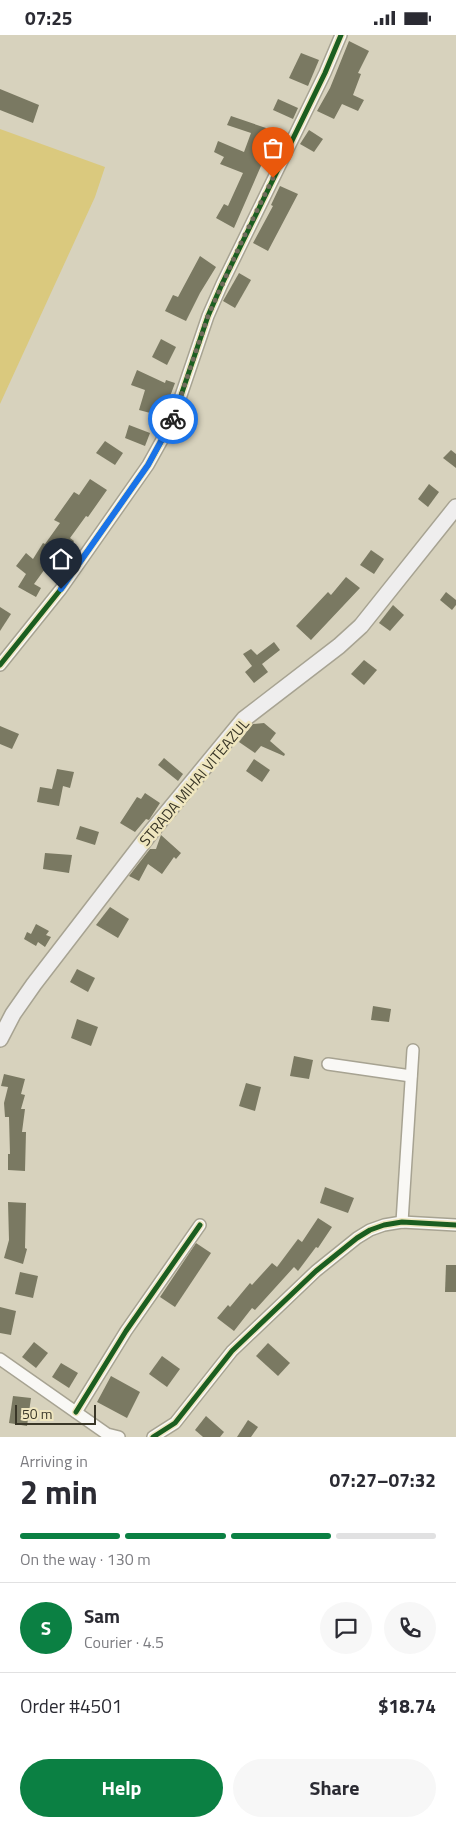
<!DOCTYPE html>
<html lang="en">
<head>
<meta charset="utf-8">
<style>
	:root { --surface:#fff; --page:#f7f7f7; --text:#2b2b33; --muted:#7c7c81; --line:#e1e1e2; --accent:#0b8043 }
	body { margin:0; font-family:"Titillium Web",sans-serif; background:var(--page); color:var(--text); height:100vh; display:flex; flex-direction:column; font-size:19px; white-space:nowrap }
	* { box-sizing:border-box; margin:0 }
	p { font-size:16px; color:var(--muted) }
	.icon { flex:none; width:28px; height:28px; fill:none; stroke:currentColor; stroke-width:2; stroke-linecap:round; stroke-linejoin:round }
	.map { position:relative; height:1402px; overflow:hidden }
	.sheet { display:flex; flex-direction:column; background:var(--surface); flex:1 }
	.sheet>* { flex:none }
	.scale { position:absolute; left:15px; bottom:12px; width:81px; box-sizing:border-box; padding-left:5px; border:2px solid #393627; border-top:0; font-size:14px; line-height:18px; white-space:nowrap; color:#393627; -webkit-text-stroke:4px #efe6bf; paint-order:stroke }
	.pin { position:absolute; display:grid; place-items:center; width:42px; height:42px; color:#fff; margin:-51px -21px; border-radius:50% 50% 50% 0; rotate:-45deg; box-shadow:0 0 5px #0007 }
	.pin .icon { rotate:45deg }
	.courier { position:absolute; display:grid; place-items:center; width:50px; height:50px; margin:-25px; border:4px solid #1a73e8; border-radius:50%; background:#fff; color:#222; box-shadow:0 1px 6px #0007 }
	.head em { font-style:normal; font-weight:700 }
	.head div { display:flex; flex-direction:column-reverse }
	.head { display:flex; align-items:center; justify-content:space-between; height:85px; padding:0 20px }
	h1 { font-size:32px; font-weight:700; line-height:38px }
	.bar { display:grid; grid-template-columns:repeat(4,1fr); gap:8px 5px; align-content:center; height:60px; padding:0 20px }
	.bar i { height:6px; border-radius:4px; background:var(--line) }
	.bar .on { background:var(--accent) }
	.bar p { grid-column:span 4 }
	.line { display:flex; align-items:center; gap:12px; padding:0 20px; border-top:1px solid var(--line) }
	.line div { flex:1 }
	.round { display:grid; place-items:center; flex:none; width:52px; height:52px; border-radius:26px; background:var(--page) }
	.primary-button { display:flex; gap:10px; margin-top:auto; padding:10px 20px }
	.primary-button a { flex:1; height:58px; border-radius:30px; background:var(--accent); color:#fff; font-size:20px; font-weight:700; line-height:58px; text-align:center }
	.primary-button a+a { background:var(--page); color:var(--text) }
	.status { display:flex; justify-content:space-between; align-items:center; height:35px; padding:0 25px; background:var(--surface); direction:ltr }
	.status svg { height:14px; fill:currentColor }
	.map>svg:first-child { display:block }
	.green { fill:#dac97e }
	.building { fill:#7a7962 }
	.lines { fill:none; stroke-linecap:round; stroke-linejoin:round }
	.minor-casing { stroke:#a7a392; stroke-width:14 }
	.secondary-casing { stroke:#a7a392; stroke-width:18 }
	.minor { stroke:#f9f8f5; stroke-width:11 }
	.secondary { stroke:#efeeee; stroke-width:15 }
	.cycleway-casing { stroke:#efe6bf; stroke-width:8 }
	.cycleway { stroke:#1b5e20; stroke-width:5 }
	.done { stroke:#706d5c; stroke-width:5; stroke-dasharray:0 9 }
	.route { stroke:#1a73e8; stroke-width:6 }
	.labels { text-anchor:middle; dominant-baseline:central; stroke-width:5; stroke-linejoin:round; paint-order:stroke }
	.street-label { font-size:15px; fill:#393627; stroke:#efe6bf }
</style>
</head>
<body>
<div class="status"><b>07:25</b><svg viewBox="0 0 49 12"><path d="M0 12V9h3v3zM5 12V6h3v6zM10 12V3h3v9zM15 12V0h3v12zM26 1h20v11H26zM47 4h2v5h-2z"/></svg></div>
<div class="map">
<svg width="456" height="1402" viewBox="0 0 456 1402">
	<rect width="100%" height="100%" fill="#d7d2bd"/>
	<path class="green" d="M0 94 105 132 95 162 0 369Z"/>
	<g class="building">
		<path d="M349 6 369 16 358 38 361 39 353 60 364 65 358 76 342 69 334 84 317 76 330 53Z"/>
		<path d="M301 18 319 25 308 51 289 43Z"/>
		<path d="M0 54 39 70 33 88 0 75Z"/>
		<path d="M278 64 298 73 293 84 273 75Z"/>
		<path d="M231 81 266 93 256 121 264 124 234 193 216 183 224 169 228 171 243 138 220 129 224 122 214 117 218 106 244 117 251 98 227 90Z"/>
		<path d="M309 95 323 104 314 117 300 109Z"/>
		<path d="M280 151 298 159 268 216 253 208 273 171 271 170Z"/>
		<path d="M200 221 216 232 200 258 186 286 165 276 173 260 178 262Z"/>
		<path d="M239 238 251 245 235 273 223 266Z"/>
		<path d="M161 304 176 312 167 330 152 322Z"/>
		<path d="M137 335 165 348 166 345 175 348 165 375 156 373 154 379 139 375 145 355 131 350Z"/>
		<path d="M129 390 150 398 145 411 125 403Z"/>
		<path d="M105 406 123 418 115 430 96 418Z"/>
		<path d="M451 415 456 419V433L443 423Z"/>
		<path d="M90 444 107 455 88 482 86 481 70 503 74 506 67 516 65 515 55 530 50 527 34 549 41 553 36 562 18 552 26 539 16 531 26 518 33 524 43 508 45 509 60 488 54 485 74 457 79 460Z"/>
		<path d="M429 449 439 457 428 472 418 464Z"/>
		<path d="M371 515 384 524 374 539 360 530Z"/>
		<path d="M346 542 360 553 311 605 296 591 328 557 331 560Z"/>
		<path d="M446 557 456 565V570L452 575 440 565Z"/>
		<path d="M393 570 404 580 390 596 379 588Z"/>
		<path d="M0 572 11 579 0 596Z"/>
		<path d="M274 607 280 615 262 629 268 637 254 648 245 637 252 631 243 619 251 614 257 620Z"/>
		<path d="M364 625 377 635 364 650 351 639Z"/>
		<path d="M264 688 276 698 270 706 285 719 284 721 261 711 255 718 239 707 251 691 253 689Z"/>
		<path d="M0 691 19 699 12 714 0 709Z"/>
		<path d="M164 723 183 739 178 746 158 730Z"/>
		<path d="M254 724 270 735 262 747 246 736Z"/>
		<path d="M57 734 74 737 70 753 63 751 59 771 37 767 40 752 52 754Z"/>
		<path d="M145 758 160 768 149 785 146 784 135 797 120 788 137 762 141 764Z"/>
		<path d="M80 791 99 797 95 810 76 804Z"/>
		<path d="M161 800 181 818 176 824 174 822 162 839 148 829 139 846 129 841 150 814H156Z"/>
		<path d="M45 818 72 820 69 838 43 834Z"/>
		<path d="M110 872 129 884 118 903 96 890Z"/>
		<path d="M36 889 49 896 46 900 51 902 45 912 38 907 36 911 24 904 27 897 31 899Z"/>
		<path d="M77 934 95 943 88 957 70 947Z"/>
		<path d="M373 971 391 974 389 987 371 985Z"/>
		<path d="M77 984 98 992 91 1011 71 1003Z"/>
		<path d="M294 1021 313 1025 309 1044 290 1041Z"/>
		<path d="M4 1039 25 1044 21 1059 25 1060 21 1074H25L22 1097H26L25 1136 8 1135V1119H10L9 1082H5L4 1068 8 1052 1 1051Z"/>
		<path d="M246 1048 261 1052 255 1076 239 1071Z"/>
		<path d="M325 1152 354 1163 348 1178 320 1168Z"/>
		<path d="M8 1167 26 1168 25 1213 27 1214 23 1229 4 1223 9 1205Z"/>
		<path d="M318 1183 332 1192 318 1213 316 1212 298 1236 294 1232 255 1275 252 1273 234 1296 217 1283 228 1270 230 1272 250 1248 252 1250 272 1228 277 1232 298 1204 302 1207Z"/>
		<path d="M196 1208 211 1218 175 1272 160 1262Z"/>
		<path d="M446 1230H456V1257H445Z"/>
		<path d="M20 1237 38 1241 33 1263 15 1259Z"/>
		<path d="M0 1272 16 1276 11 1300 0 1298Z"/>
		<path d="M34 1307 48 1318 36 1333 22 1322Z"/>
		<path d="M268 1308 290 1328 278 1341 256 1321Z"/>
		<path d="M162 1321 180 1334 167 1352 149 1339Z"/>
		<path d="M61 1328 78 1338 69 1353 52 1342Z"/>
		<path d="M111 1341 140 1357 127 1383 97 1367Z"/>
		<path d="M13 1361 31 1363 27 1391 9 1388Z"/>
		<path d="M206 1381 224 1397 220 1402H203L195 1395Z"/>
		<path d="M248 1385 258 1392 251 1402H237Z"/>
	</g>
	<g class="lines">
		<defs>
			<g id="minor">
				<path d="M0 630 61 554 148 430 172 387 208 281 222 249 325 38 341 0"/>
				<path d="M328 1029 411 1041"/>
				<path d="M402 1187 413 1015"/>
				<path d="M0 1324 107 1399 119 1402"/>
				<path d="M76 1377 126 1296 200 1190"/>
				<path d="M153 1402 175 1388 232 1316 316 1236 357 1203 370 1195 384 1190 402 1187 456 1190"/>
			</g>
			<path id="secondary" d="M0 1004 13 979 34 949 151 797 244 684 339 611 361 591 456 472"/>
		</defs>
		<use href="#minor" class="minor-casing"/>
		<use href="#secondary" class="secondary-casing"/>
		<use href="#minor" class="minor"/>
		<use href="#secondary" class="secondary"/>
		<defs>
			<g id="cycleway">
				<path d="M0 630 61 554 148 430 172 387 208 281 222 249 325 38 341 0"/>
				<path d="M76 1377 126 1296 200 1190"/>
				<path d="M153 1402 175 1388 232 1316 316 1236 357 1203 370 1195 384 1190 402 1187 456 1190"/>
			</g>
		</defs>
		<use href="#cycleway" class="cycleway-casing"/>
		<use href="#cycleway" class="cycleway"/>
	</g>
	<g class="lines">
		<path class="done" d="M173 384 208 281 241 208 273 143"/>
		<path class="route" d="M61 554 148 430 173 384"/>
	</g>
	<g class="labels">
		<g class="street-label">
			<text transform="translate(194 747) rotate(-50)">STRADA MIHAI VITEAZUL</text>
		</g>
	</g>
</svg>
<div class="scale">50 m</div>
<div class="pin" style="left:273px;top:143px;background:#ea580c"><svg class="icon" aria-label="bag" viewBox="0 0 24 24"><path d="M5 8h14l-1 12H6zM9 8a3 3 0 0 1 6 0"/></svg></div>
<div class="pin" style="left:61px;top:554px;background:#1f2937"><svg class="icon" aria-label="home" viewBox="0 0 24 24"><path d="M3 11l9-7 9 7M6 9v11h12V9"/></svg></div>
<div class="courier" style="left:173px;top:384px"><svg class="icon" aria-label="bike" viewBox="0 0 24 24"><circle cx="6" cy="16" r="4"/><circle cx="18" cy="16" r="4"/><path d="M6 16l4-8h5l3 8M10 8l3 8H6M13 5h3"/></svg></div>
</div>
<section class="sheet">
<div class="head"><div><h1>2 min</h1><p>Arriving in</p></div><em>07:27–07:32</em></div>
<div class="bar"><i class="on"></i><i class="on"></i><i class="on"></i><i></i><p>On the way · 130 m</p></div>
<div class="line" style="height:90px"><b class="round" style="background:var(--accent);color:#fff">S</b><div><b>Sam</b><p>Courier · 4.5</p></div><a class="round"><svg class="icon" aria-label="chat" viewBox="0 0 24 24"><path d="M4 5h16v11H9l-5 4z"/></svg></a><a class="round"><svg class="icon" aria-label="phone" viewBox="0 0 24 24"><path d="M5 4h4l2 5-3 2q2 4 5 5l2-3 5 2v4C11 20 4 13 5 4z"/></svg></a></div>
<div class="line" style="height:65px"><div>Order #4501</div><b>$18.74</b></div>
<div class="primary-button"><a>Help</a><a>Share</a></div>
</section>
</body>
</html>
